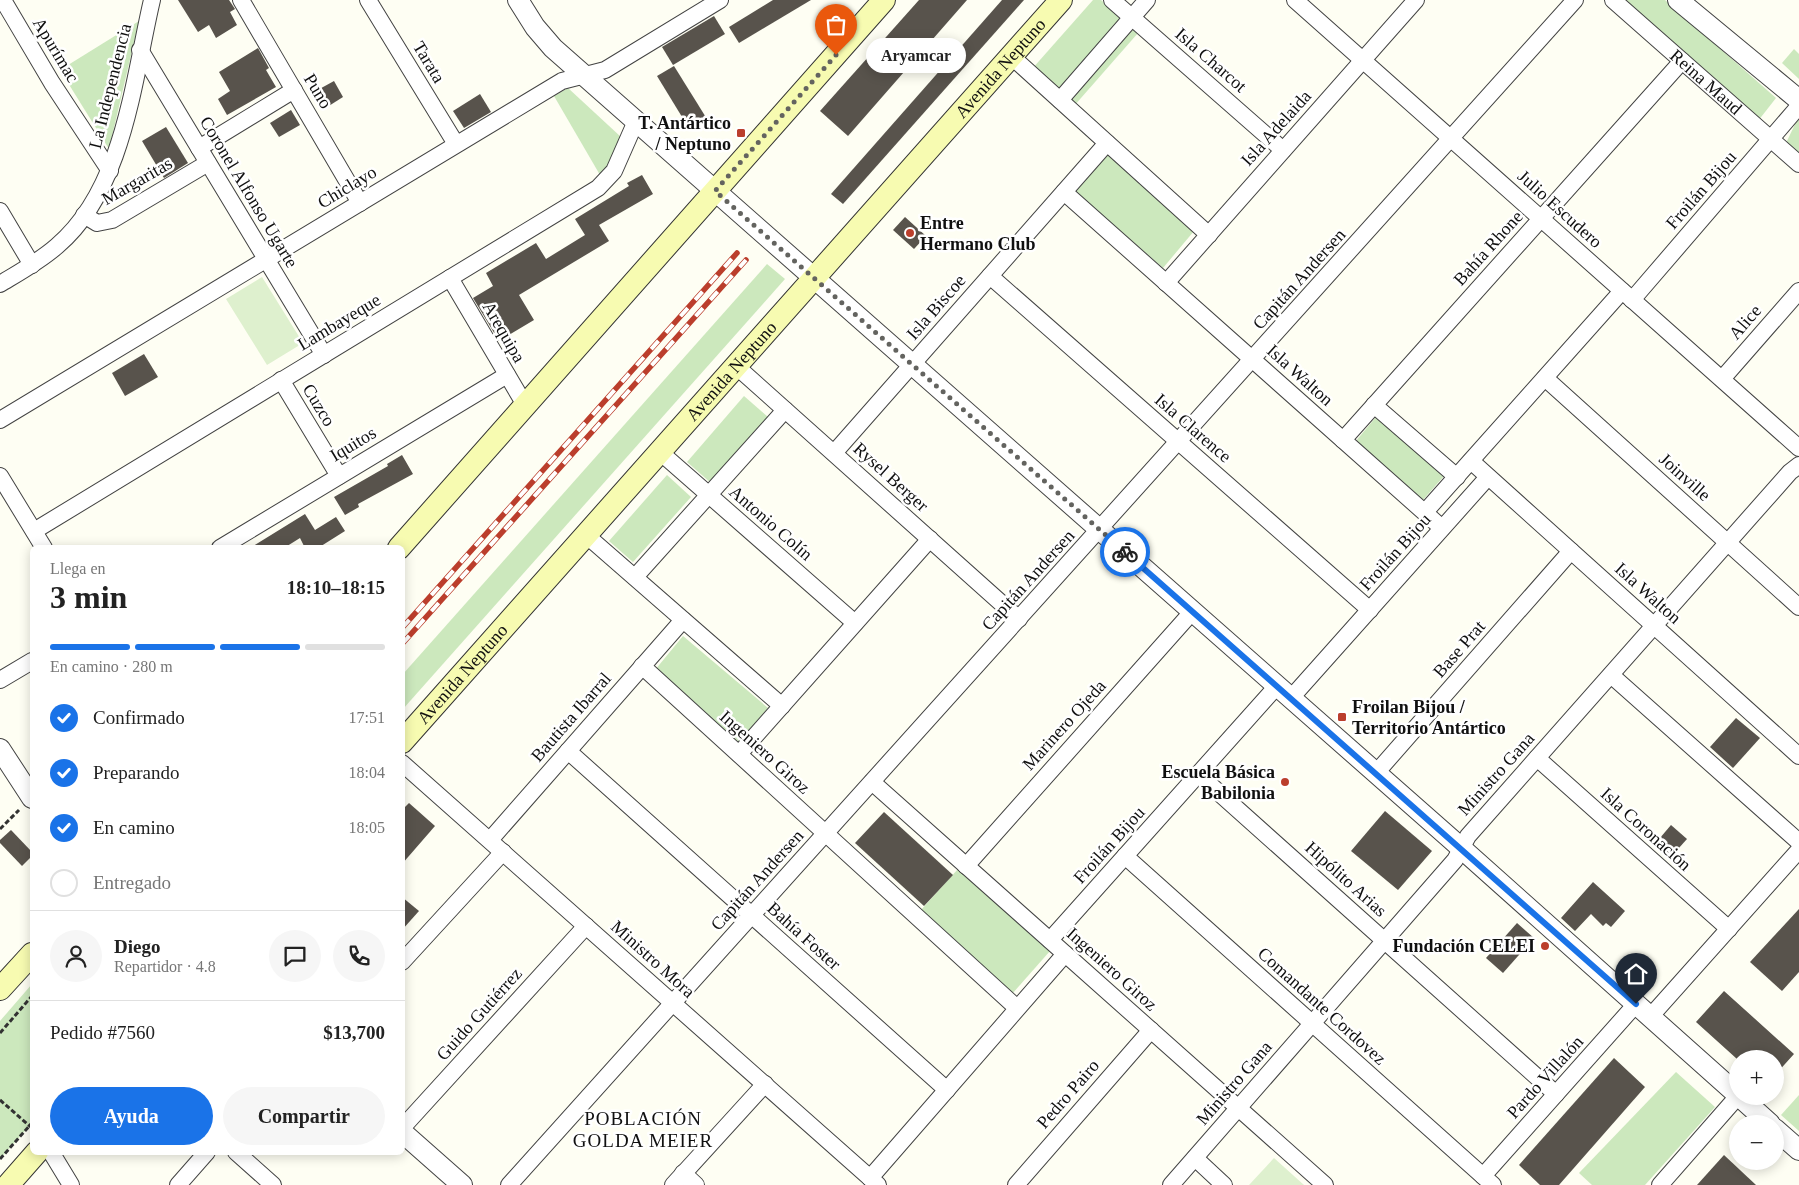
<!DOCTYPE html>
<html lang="es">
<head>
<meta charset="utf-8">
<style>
	:root { --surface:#fff; --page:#f6f6f6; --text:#222; --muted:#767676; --line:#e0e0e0; --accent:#1a73e8 }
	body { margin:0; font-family:Georgia,serif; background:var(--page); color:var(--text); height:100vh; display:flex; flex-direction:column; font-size:19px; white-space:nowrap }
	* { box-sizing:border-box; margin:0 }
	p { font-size:16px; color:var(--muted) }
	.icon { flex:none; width:28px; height:28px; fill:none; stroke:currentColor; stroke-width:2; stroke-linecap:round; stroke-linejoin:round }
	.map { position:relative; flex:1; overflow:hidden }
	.sheet { position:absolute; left:30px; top:545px; width:375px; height:610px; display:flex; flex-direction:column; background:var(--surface); border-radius:8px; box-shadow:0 2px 12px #0003 }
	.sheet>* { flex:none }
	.buttons { position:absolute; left:1729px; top:1050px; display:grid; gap:10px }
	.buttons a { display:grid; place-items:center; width:55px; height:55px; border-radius:50%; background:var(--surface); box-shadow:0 2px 12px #0003; font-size:25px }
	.pin { position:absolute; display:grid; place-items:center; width:42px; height:42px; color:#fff; margin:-51px -21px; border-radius:50% 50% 50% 0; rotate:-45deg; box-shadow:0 0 5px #0007 }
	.pin .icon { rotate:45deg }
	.courier { position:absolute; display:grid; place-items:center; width:50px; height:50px; margin:-25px; border:4px solid #1a73e8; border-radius:50%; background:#fff; color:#222; box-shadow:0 1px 6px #0007 }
	.bubble { position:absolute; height:35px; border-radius:18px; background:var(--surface); box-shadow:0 2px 12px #0003; font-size:16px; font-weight:700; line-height:35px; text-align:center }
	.summary em { font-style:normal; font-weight:700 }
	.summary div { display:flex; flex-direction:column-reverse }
	.summary { display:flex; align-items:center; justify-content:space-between; height:85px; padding:0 20px }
	h1 { font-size:32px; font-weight:700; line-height:38px }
	.bar { display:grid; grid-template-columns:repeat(4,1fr); gap:8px 5px; align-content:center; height:60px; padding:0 20px }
	.bar i { height:6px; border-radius:4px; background:var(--line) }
	.bar .on { background:var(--accent) }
	.bar p { grid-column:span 4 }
	.line { display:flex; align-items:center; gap:12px; padding:0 20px; border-top:1px solid var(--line) }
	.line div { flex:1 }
	.round { display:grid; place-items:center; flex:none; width:52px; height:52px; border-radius:26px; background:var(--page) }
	ol { padding:0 20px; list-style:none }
	li { display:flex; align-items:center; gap:15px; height:55px }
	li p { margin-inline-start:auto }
	li .icon { padding:5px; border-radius:50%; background:var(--accent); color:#fff; stroke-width:4 }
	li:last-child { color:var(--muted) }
	li i { width:28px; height:28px; border:2px solid var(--line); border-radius:50% }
	.action { display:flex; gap:10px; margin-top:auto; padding:10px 20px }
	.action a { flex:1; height:58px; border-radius:30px; background:var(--accent); color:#fff; font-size:20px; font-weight:700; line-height:58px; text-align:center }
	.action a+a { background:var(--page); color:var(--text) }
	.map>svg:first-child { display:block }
	.green { fill:#cce8bd }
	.pitch { fill:#def0ce }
	.building { fill:#58534c }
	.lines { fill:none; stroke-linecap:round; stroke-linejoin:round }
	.minor-casing { stroke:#434343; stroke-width:18 }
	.tertiary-casing { stroke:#434343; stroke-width:22 }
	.secondary-casing { stroke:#323232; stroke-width:24 }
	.path { stroke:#323232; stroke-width:3; stroke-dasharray:5 2.5; stroke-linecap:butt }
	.minor { stroke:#fff; stroke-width:16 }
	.tertiary { stroke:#fff; stroke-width:20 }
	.secondary { stroke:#f7fbb1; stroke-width:22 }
	.rail-casing { stroke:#bb3e2c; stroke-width:5.5 }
	.rail { stroke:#fff; stroke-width:4; stroke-dasharray:11; stroke-linecap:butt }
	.done { stroke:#63635f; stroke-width:5; stroke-dasharray:0 9 }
	.route { stroke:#1a73e8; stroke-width:6 }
	.poi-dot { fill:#bb3e2c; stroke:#fff; stroke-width:2 }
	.labels { text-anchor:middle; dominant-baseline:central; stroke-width:5; stroke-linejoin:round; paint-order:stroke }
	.street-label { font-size:18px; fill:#101010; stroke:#fff }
	.poi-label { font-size:18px; font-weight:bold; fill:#101010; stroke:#fff; text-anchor:end }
	.neighbourhood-label { font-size:19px; letter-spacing:1px; fill:#101010; stroke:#fff }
</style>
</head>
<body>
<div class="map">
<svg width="1799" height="1185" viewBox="0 0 1799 1185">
	<rect width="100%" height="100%" fill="#fefef3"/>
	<g class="green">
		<path d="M1093 0H1101L1138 33 1074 106 1032 69Z"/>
		<path d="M1619 0H1665L1776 98 1758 121Z"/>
		<path d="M139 21 109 149 60 70Z"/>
		<path d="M1794 49 1799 54V79L1782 63Z"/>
		<path d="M568 88 621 137 604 172 600 175 554 96Z"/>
		<path d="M1799 116V156L1786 143Z"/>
		<path d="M1108 153 1194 231 1163 268 1073 190Z"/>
		<path d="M767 264 785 279 403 709V674Z"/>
		<path d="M744 396 768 417 711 483 687 462Z"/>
		<path d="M1376 417 1444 476 1422 501 1355 442Z"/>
		<path d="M667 475 691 497 633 562 609 541Z"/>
		<path d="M683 636 768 708 739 742 655 670Z"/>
		<path d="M958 869 1050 951 1012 994 921 910Z"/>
		<path d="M32 984V1123L0 1159V1021Z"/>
		<path d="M1676 1072 1715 1107 1645 1185H1592L1579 1173Z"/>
		<path d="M1799 1095V1131L1781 1115Z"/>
	</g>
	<g class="pitch">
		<path d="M262 277 303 343 267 365 226 299Z"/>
		<path d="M1274 1158 1304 1185H1249Z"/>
	</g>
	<g class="building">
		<path d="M178 0H229L235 9 230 12 237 25 216 38 209 25 198 32Z"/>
		<path d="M773 0H811L739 43 729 27Z"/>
		<path d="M919 0H967L848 136 820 111Z"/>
		<path d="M1002 0H1024L843 204 831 194Z"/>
		<path d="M714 16 725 34 673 65 662 47Z"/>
		<path d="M258 48 269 68 266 70 276 87 227 115 218 99 230 91 219 72Z"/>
		<path d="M674 66 707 119 690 130 657 76Z"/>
		<path d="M334 81 343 97 324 109 314 92Z"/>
		<path d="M480 94 491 112 464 128 453 111Z"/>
		<path d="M291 110 300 125 279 137 270 123Z"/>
		<path d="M166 127 188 163 164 178 142 141Z"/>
		<path d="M642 175 653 194 599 225 609 241 519 295 534 320 499 341 473 298 493 286 486 273 536 243 546 259 585 235 575 219 629 186 627 183Z"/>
		<path d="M905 217 926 236 914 249 893 230Z"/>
		<path d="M144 354 158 377 125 396 112 373Z"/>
		<path d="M402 455 413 474 358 504 359 507 345 515 334 497 388 466 387 464Z"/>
		<path d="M305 514 315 530 336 517 345 531 318 548H305L300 538 284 548H250Z"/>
		<path d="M1736 718 1760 738 1733 768 1710 747Z"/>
		<path d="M409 803 435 826 402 864V810Z"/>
		<path d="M1385 811 1432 851 1398 890 1351 851Z"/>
		<path d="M884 812 953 875 924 906 855 843Z"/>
		<path d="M1671 825 1687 839 1669 859 1654 845Z"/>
		<path d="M11 830 32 852V856L22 866 0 843V840Z"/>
		<path d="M1593 882 1625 911 1611 927 1606 923 1603 926 1591 914 1575 931 1561 918Z"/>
		<path d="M402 897 419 911 402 930Z"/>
		<path d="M1799 909V972L1782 991 1750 962Z"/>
		<path d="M1517 923 1534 938 1503 973 1486 958Z"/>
		<path d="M1724 991 1794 1054 1775 1075V1059H1737L1696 1022Z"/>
		<path d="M1614 1058 1645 1087 1559 1185H1540L1519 1165Z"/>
		<path d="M1724 1155 1756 1185H1697Z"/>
	</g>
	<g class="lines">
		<defs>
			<g id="minor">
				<path d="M3 0 52 83 110 171"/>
				<path d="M241 0 360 203"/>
				<path d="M368 0 456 144"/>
				<path d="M1112 0 1283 150"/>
				<path d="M1295 0 1799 448"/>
				<path id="s1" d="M1613 0 1799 164"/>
				<path d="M140 50 324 355"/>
				<path d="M1011 56 1209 235"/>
				<path d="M1060 100 1147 0"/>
				<path d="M199 148 294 90"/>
				<path d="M1064 192 1442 528"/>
				<path d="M0 211 32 265"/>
				<path d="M84 215 97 223 112 220 208 163"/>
				<path d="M990 276 1370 610"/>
				<path d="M450 278 525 405"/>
				<path d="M1166 283 1416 0"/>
				<path d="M0 284C20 272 40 261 57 246 124 189 133 81 152 0"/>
				<path d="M1632 300 1799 106"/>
				<path d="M736 366 1019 619"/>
				<path d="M1545 378 1799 607"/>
				<path d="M1722 379 1799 291"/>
				<path d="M281 380 339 476"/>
				<path d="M1374 405 1457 477"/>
				<path d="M0 420 562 81 605 70 720 0"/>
				<path d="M1343 440 1682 61"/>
				<path d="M660 452 855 623"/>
				<path d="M834 453 1107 143"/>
				<path d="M1471 461 1799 756"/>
				<path d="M0 476 44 548"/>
				<path d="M1425 512 1622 291"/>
				<path d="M34 531 598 188 614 171 636 121"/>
				<path d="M586 535 782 706"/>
				<path d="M220 548 507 375"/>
				<path d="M635 577 785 410"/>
				<path d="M642 666 1017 1008"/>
				<path d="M1611 675 1799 842"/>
				<path d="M0 680 32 661"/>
				<path d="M1291 698 1488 477"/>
				<path d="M568 751 947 1090"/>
				<path d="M739 754 930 539"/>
				<path d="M1537 758 1729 929"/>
				<path d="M402 763 878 1185"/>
				<path d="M1376 773 1571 551"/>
				<path d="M1198 774 1556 1094"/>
				<path d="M872 782 1325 1185"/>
				<path d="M490 840 683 620"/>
				<path d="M1125 856 1493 1185"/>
				<path d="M966 866 1192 612"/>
				<path d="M1050 940 1277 686"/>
				<path d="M402 962 503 852"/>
				<path d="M1650 1017 1799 850"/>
				<path d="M402 1128 586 926"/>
				<path d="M51 1152 71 1185"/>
				<path d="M236 1152 273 1185"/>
				<path d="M1195 1158 1224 1185"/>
				<path d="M683 1173 696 1185"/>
				<path d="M1483 1176 1636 1004"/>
				<path d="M870 1178 1065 954"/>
				<path d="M178 1185 207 1152"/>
				<path d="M509 1185 1575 0"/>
				<path d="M673 1185 765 1084"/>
				<path d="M1016 1185 1151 1030"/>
				<path d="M1171 1185 1455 860 1468 836 1790 472 1799 465"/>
				<path d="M1660 1185 1738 1096"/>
			</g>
			<g id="tertiary">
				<path d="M518 0 535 27 553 48 1451 839 1738 1095"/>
				<path d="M1678 0 1799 100"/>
				<path d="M0 749 32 798"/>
				<path d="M1739 1096 1770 1124"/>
				<path d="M1775 1129 1799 1150"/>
				<path d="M402 1132 462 1185"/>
			</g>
			<g id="secondary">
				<path d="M399 548 884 0"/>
				<path id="s2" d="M402 742 1061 0"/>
				<path d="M0 989 32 954"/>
				<path d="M8 1185 37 1152"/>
			</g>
		</defs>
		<use href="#minor" class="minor-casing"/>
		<use href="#tertiary" class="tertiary-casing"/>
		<use href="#secondary" class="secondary-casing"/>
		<g class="path">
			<path d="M0 829 19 810"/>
			<path d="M0 1033 32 996"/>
			<path d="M0 1100 32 1128"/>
			<path d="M0 1159 32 1123"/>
		</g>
		<use href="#minor" class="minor"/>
		<use href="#tertiary" class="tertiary"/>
		<use href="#secondary" class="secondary"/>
		<defs>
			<g id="rail">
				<path d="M402 628 737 253"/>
				<path d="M402 644 746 260"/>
			</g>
		</defs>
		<use href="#rail" class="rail-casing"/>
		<use href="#rail" class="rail"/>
	</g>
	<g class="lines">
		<path class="done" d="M836 55 715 191 1125 552"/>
		<path class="route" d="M1125 552 1636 1004"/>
	</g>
	<g class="poi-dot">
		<rect x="736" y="128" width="10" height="10" rx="2.5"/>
		<circle cx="910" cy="233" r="5"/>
		<rect x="1337" y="712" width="10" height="10" rx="2.5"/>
		<circle cx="1285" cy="782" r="5"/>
		<circle cx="1545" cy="946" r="5"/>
	</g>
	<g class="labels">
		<g class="street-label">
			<text transform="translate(56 50) rotate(59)">Apurímac</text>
			<text transform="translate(1211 60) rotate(41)">Isla Charcot</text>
			<text transform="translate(429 62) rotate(59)">Tarata</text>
			<text stroke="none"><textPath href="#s2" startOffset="901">Avenida Neptuno</textPath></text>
			<text stroke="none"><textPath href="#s1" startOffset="124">Reina Maud</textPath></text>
			<text transform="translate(110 86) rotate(-76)">La Independencia</text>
			<text transform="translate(318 91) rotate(59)">Puno</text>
			<text transform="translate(1276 128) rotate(-48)">Isla Adelaida</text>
			<text transform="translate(137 181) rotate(-30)">Margaritas</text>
			<text transform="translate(347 187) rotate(-31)">Chiclayo</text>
			<text transform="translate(1701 190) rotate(-49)">Froilán Bijou</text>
			<text transform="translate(249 192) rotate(59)">Coronel Alfonso Ugarte</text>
			<text transform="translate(1560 209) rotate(42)">Julio Escudero</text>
			<text transform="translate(1488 248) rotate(-48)">Bahía Rhone</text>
			<text transform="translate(1299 279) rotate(-48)">Capitán Andersen</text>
			<text transform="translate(936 307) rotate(-49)">Isla Biscoe</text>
			<text transform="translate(339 322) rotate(-31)">Lambayeque</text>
			<text transform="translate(1745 322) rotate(-49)">Alice</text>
			<text transform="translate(504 332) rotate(60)">Arequipa</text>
			<text stroke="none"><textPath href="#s2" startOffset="496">Avenida Neptuno</textPath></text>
			<text transform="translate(1300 375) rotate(42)">Isla Walton</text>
			<text transform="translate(319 405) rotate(59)">Cuzco</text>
			<text transform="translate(1193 428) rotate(41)">Isla Clarence</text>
			<text transform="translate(353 444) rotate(-31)">Iquitos</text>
			<text transform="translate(891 477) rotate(42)">Rysel Berger</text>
			<text transform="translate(1685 477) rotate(42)">Joinville</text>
			<text transform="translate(771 523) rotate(41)">Antonio Colín</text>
			<text transform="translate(1395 552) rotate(-48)">Froilán Bijou</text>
			<text transform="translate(1028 580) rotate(-48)">Capitán Andersen</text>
			<text transform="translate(1648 593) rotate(42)">Isla Walton</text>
			<text transform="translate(1459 649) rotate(-49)">Base Prat</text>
			<text stroke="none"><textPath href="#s2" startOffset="91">Avenida Neptuno</textPath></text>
			<text transform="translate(571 717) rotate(-49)">Bautista Ibarral</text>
			<text transform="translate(1064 725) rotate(-48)">Marinero Ojeda</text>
			<text transform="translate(765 752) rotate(42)">Ingeniero Giroz</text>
			<text transform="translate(1496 774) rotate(-48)">Ministro Gana</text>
			<text transform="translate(1646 829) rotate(42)">Isla Coronación</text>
			<text transform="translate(1109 845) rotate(-48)">Froilán Bijou</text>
			<text transform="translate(1346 879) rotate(42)">Hipólito Arias</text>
			<text transform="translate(757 880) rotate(-48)">Capitán Andersen</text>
			<text transform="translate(804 936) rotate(42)">Bahía Foster</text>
			<text transform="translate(653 959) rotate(42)">Ministro Mora</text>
			<text transform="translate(1112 969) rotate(42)">Ingeniero Giroz</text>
			<text transform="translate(1322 1006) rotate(42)">Comandante Cordovez</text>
			<text transform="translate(479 1014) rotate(-48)">Guido Gutiérrez</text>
			<text transform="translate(1545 1077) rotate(-48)">Pardo Villalón</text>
			<text transform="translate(1234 1083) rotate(-49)">Ministro Gana</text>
			<text transform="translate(1068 1094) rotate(-49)">Pedro Pairo</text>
		</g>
		<g class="poi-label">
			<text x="731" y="123">T. Antártico<tspan x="731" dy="21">/ Neptuno</tspan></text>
			<text x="920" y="223" text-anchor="start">Entre<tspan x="920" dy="21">Hermano Club</tspan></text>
			<text x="1352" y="707" text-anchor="start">Froilan Bijou /<tspan x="1352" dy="21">Territorio Antártico</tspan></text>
			<text x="1275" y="772">Escuela Básica<tspan x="1275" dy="21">Babilonia</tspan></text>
			<text x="1535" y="946">Fundación CELEI</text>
		</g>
		<g class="neighbourhood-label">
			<text x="643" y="1118">POBLACIÓN<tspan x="643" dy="22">GOLDA MEIER</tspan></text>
		</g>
	</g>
</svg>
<div class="buttons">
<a>+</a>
<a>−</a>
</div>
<div class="pin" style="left:836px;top:55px;background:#ea580c"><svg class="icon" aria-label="bag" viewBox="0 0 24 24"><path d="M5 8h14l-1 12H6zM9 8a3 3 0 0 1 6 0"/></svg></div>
<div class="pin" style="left:1636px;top:1004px;background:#1f2937"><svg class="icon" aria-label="home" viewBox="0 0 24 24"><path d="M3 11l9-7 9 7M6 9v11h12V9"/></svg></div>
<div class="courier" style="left:1125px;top:552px"><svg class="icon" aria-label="bike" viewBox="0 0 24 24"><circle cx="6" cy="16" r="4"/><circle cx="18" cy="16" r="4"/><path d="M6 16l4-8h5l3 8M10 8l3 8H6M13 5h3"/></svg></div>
<div class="bubble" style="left:866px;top:38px;width:100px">Aryamcar</div>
<section class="sheet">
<div class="summary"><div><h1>3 min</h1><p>Llega en</p></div><em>18:10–18:15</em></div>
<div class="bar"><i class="on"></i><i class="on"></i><i class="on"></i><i></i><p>En camino · 280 m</p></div>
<ol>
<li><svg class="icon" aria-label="check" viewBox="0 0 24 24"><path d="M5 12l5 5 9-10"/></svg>Confirmado<p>17:51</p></li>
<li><svg class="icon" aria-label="check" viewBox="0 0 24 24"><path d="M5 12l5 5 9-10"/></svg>Preparando<p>18:04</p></li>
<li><svg class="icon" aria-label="check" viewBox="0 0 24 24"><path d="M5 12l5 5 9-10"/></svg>En camino<p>18:05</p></li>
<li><i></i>Entregado</li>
</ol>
<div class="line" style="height:90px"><a class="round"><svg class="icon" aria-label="person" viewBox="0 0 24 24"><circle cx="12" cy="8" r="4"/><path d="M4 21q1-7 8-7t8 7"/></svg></a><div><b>Diego</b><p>Repartidor · 4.8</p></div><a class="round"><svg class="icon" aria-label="chat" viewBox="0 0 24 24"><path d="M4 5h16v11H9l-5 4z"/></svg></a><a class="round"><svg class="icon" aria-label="phone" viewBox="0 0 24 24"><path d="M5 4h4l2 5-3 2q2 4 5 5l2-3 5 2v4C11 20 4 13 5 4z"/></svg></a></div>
<div class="line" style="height:65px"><div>Pedido #7560</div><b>$13,700</b></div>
<div class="action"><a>Ayuda</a><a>Compartir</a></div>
</section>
</div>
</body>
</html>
